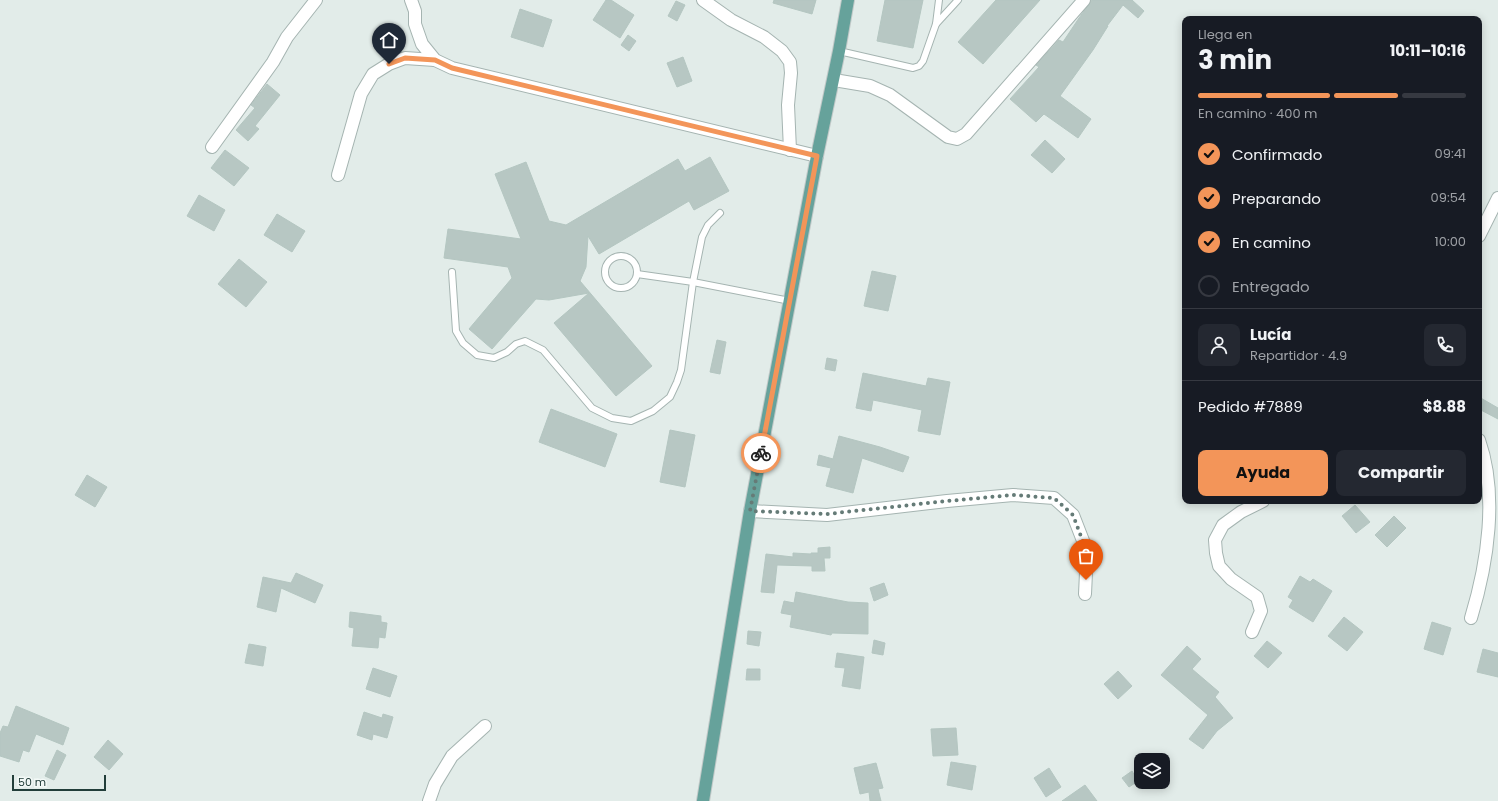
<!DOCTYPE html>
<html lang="es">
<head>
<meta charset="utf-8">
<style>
	:root { --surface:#171b24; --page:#242831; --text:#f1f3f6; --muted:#9ea1a6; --line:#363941; --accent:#f39559 }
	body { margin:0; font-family:Poppins,sans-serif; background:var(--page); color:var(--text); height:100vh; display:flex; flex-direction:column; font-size:15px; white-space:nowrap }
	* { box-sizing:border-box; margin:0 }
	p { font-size:13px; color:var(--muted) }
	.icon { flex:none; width:22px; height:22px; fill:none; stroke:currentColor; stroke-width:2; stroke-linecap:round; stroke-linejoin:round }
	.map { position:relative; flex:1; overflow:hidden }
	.panel { position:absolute; left:1182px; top:16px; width:300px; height:488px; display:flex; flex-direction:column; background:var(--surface); border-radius:8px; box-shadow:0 2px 10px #0003 }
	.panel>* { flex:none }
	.tools { position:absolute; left:1134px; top:753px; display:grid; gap:8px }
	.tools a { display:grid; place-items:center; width:36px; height:36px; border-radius:8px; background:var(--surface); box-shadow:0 2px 10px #0003; font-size:20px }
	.scale { position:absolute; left:12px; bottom:10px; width:94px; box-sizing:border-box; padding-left:4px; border:2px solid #223e3a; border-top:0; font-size:11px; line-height:14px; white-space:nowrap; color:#223e3a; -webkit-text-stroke:3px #f3f9f7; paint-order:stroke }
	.pin { position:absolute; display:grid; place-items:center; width:34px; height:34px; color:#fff; margin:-41px -17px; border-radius:50% 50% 50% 0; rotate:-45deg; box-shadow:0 0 4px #0007 }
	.pin .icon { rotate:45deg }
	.courier { position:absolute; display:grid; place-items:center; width:40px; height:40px; margin:-20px; border:3px solid #f39559; border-radius:50%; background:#fff; color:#222; box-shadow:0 1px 5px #0007 }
	.summary em { font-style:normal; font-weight:700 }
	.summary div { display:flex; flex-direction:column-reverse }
	.summary { display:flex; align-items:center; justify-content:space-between; height:68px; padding:0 16px }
	h1 { font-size:26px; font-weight:700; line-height:30px }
	.bar { display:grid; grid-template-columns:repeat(4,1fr); gap:6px 4px; align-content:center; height:48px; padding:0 16px }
	.bar i { height:5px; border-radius:3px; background:var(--line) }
	.bar .on { background:var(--accent) }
	.bar p { grid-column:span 4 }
	.line { display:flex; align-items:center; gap:10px; padding:0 16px; border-top:1px solid var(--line) }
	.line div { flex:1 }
	.round { display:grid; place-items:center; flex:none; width:42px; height:42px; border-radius:8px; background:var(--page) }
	ol { padding:0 16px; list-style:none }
	li { display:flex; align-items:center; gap:12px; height:44px }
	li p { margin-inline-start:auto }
	li .icon { padding:4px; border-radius:50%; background:var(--accent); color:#111; stroke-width:4 }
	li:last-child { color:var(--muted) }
	li i { width:22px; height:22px; border:2px solid var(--line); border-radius:50% }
	.primary-button { display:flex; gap:8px; margin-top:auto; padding:8px 16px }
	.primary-button a { flex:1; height:46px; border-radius:8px; background:var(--accent); color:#111; font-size:16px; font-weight:700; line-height:46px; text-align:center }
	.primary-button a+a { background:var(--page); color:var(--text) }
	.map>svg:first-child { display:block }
	.building { fill:#b7c7c3; stroke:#b4c6c1 }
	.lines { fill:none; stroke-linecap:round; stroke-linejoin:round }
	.service-casing { stroke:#a5b4b1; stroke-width:8 }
	.minor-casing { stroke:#a5b4b1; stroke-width:14 }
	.primary-casing { stroke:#c1c9c8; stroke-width:14 }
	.service { stroke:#fff; stroke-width:6 }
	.minor { stroke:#fff; stroke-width:12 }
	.primary { stroke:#66a29b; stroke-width:12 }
	.done { stroke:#657b77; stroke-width:4; stroke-dasharray:0 7.2 }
	.route { stroke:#f39559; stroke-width:5 }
</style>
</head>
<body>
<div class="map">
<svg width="1498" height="801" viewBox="0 0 1498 801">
	<rect width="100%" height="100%" fill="#e2ece9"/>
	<g class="building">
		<path d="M606 0H611L634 15 620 38 593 20Z"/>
		<path d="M774 0H816L812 14 773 3Z"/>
		<path d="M885 0H923L913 48 877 41Z"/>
		<path d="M996 0H1040L983 64 958 42Z"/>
		<path d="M1092 0H1132L1144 11 1138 18 1123 5 1107 26H1108L1093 50 1060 96 1091 119 1078 138 1044 114 1036 122 1010 99 1039 67 1036 65 1059 40 1063 42 1079 18Z"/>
		<path d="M676 1 685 5 677 21 668 16Z"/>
		<path d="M520 9 552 20 543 47 511 37Z"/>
		<path d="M628 35 636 41 629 51 621 45Z"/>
		<path d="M683 57 692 81 677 87 667 63Z"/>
		<path d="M267 84 280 95 255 126 259 129 248 141 236 130 255 108 251 105Z"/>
		<path d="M1045 140 1065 159 1052 173 1031 155Z"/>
		<path d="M225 150 249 168 234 186 211 168Z"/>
		<path d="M710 157 729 191 694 210 689 201 599 254 588 236 586 267 580 281 652 366 616 396 554 323 589 293 549 300 536 299 492 349 469 329 512 278 508 267 444 258 448 229 521 239 495 174 526 162 549 221 566 225 678 159 685 171Z"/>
		<path d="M199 195 225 210 214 231 187 216Z"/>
		<path d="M277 214 305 231 292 252 264 235Z"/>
		<path d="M239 259 267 282 246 307 218 284Z"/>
		<path d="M872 271 896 276 888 311 864 306Z"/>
		<path d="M717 340 726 342 720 374 710 372Z"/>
		<path d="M827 358 837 360 835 371 825 369Z"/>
		<path d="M863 373 926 386 928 378 950 382 940 435 918 431 922 410 873 400 871 411 856 408Z"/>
		<path d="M1479 397 1498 408V419L1479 409Z"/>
		<path d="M551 409 617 434 605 467 539 442Z"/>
		<path d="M670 430 695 435 685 487 660 482Z"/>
		<path d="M839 436 880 447 909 457 903 472 862 458 853 493 826 486 831 468 817 465 819 455 833 459Z"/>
		<path d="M87 475 107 487 95 507 75 495Z"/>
		<path d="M1355 505 1370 522 1356 533 1342 516Z"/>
		<path d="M1394 516 1406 528 1387 547 1375 535Z"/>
		<path d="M830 547V558H824L825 571H812V566L777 565 774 593 761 592 766 554 793 557V553L811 554V553H818V548Z"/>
		<path d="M296 573 323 585 315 603 281 588 276 612 257 607 263 577 291 583Z"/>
		<path d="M1300 576 1310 582 1313 579 1332 591 1313 622 1289 607 1293 600 1288 597Z"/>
		<path d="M884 583 888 595 874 601 870 588Z"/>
		<path d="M796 592 848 602 868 603V634L832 633 831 635 790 627 792 615 781 613 784 601 794 603Z"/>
		<path d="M350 612 381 616V622L387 623 385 638 379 637 378 648 352 646 354 628 349 627Z"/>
		<path d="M1344 617 1363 632 1347 651 1328 636Z"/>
		<path d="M1432 622 1451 628 1443 655 1424 649Z"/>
		<path d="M748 631 761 632 759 646 747 644Z"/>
		<path d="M874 640 885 643 883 655 872 653Z"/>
		<path d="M1267 641 1282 653 1268 668 1254 656Z"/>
		<path d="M249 644 266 647 263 666 245 663Z"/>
		<path d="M1187 646 1201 659 1192 669 1219 692 1215 697 1233 718 1217 731 1203 749 1189 739 1208 715 1161 675Z"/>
		<path d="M1483 649 1498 653V677L1477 672Z"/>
		<path d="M837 653 864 657 860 689 842 686 845 668 835 667Z"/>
		<path d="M373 668 397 676 390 697 366 689Z"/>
		<path d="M747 669H760V680H746Z"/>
		<path d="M1118 671 1132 686 1118 699 1104 684Z"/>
		<path d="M16 706 69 728 63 745 36 734 29 752 23 750 19 762 0 756V733L3 726 8 727Z"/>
		<path d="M364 712 382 718 383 714 393 717 387 738 373 734 372 740 357 735Z"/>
		<path d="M956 728 958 755 933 756 931 729Z"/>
		<path d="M108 740 123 754 109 770 94 757Z"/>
		<path d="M57 750 66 755 54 780 45 776Z"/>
		<path d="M951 762 976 766 972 790 947 785Z"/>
		<path d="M876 763 883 788 878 789 881 801H870L869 792 860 794 854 768Z"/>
		<path d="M1049 768 1061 787 1046 797 1034 778Z"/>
		<path d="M1132 771 1138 781 1129 787 1122 778Z"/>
		<path d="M1085 785 1097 801H1062Z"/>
	</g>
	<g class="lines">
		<defs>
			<g id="service">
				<path d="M936 24 958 0"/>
				<path d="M839 51 913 68 919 66 923 61 936 24 939 0"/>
				<circle cx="621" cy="272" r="16"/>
				<path d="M452 272 456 331 463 343 477 355 494 358 507 352 516 344 525 341 543 350 592 408 612 418 631 421 653 411 670 397 677 382 681 370 693 282 702 237 708 225 720 213"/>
				<path d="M637 274 693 282 790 301"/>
			</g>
			<g id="minor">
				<path d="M411 0 415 11V24L422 44 435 60 452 68 817 156"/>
				<path d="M703 0 731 20 764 37 782 51 790 62 791 73 788 105 790 150"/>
				<path d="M834 80 870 86 890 95 948 137 957 139 966 134 1084 0"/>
				<path d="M212 147 273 62 287 37 316 0"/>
				<path d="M338 175 361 94 373 74 389 64 405 58 435 60"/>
				<path d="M1479 236 1498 198"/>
				<path d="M750 511 827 515 947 501 1013 495 1054 498 1073 515 1087 551 1085 594"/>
				<path d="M1471 618C1488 562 1498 494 1479 440"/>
				<path d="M1252 632 1261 611 1257 597 1231 579 1219 566 1216 553 1215 540 1223 525 1241 512 1263 501"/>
				<path d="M429 801 435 784 452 756 485 726"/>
			</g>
			<path id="primary" d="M703 801 750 511 817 156 839 51 848 0"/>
		</defs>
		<use href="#service" class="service-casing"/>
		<use href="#minor" class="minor-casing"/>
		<use href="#primary" class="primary-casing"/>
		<use href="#service" class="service"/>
		<use href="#minor" class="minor"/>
		<use href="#primary" class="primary"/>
	</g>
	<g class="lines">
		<path class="done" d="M761 453 750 511 827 514 947 501 1013 495 1054 498 1073 515 1082 539 1087 551 1086 580"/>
		<path class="route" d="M389 64 405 58 435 60 452 68 817 156 761 453"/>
	</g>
</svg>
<div class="tools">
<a><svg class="icon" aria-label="layers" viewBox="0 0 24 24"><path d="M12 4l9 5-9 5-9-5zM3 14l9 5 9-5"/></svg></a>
</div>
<div class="scale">50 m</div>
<div class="pin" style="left:1086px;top:580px;background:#ea580c"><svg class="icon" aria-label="bag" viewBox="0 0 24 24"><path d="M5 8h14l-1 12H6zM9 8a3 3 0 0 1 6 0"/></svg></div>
<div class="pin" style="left:389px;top:64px;background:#1f2937"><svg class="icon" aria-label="home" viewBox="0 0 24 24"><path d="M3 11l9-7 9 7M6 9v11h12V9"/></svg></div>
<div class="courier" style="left:761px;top:453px"><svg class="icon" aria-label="bike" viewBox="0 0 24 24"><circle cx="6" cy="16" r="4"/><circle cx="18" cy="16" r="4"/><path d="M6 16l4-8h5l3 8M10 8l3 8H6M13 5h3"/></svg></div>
<section class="panel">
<div class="summary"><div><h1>3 min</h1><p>Llega en</p></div><em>10:11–10:16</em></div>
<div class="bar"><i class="on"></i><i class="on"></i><i class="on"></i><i></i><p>En camino · 400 m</p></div>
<ol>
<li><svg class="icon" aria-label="check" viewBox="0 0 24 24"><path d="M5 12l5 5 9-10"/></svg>Confirmado<p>09:41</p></li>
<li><svg class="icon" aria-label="check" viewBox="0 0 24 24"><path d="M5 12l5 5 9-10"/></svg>Preparando<p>09:54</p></li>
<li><svg class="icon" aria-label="check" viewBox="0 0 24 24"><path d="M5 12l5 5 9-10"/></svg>En camino<p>10:00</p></li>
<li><i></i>Entregado</li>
</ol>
<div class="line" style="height:72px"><a class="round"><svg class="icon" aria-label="person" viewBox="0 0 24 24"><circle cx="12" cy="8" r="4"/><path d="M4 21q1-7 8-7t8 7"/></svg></a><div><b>Lucía</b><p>Repartidor · 4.9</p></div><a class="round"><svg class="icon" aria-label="phone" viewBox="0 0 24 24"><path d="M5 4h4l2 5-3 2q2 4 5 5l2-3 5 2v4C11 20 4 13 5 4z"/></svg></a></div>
<div class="line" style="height:52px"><div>Pedido #7889</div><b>$8.88</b></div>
<div class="primary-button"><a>Ayuda</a><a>Compartir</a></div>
</section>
</div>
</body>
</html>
